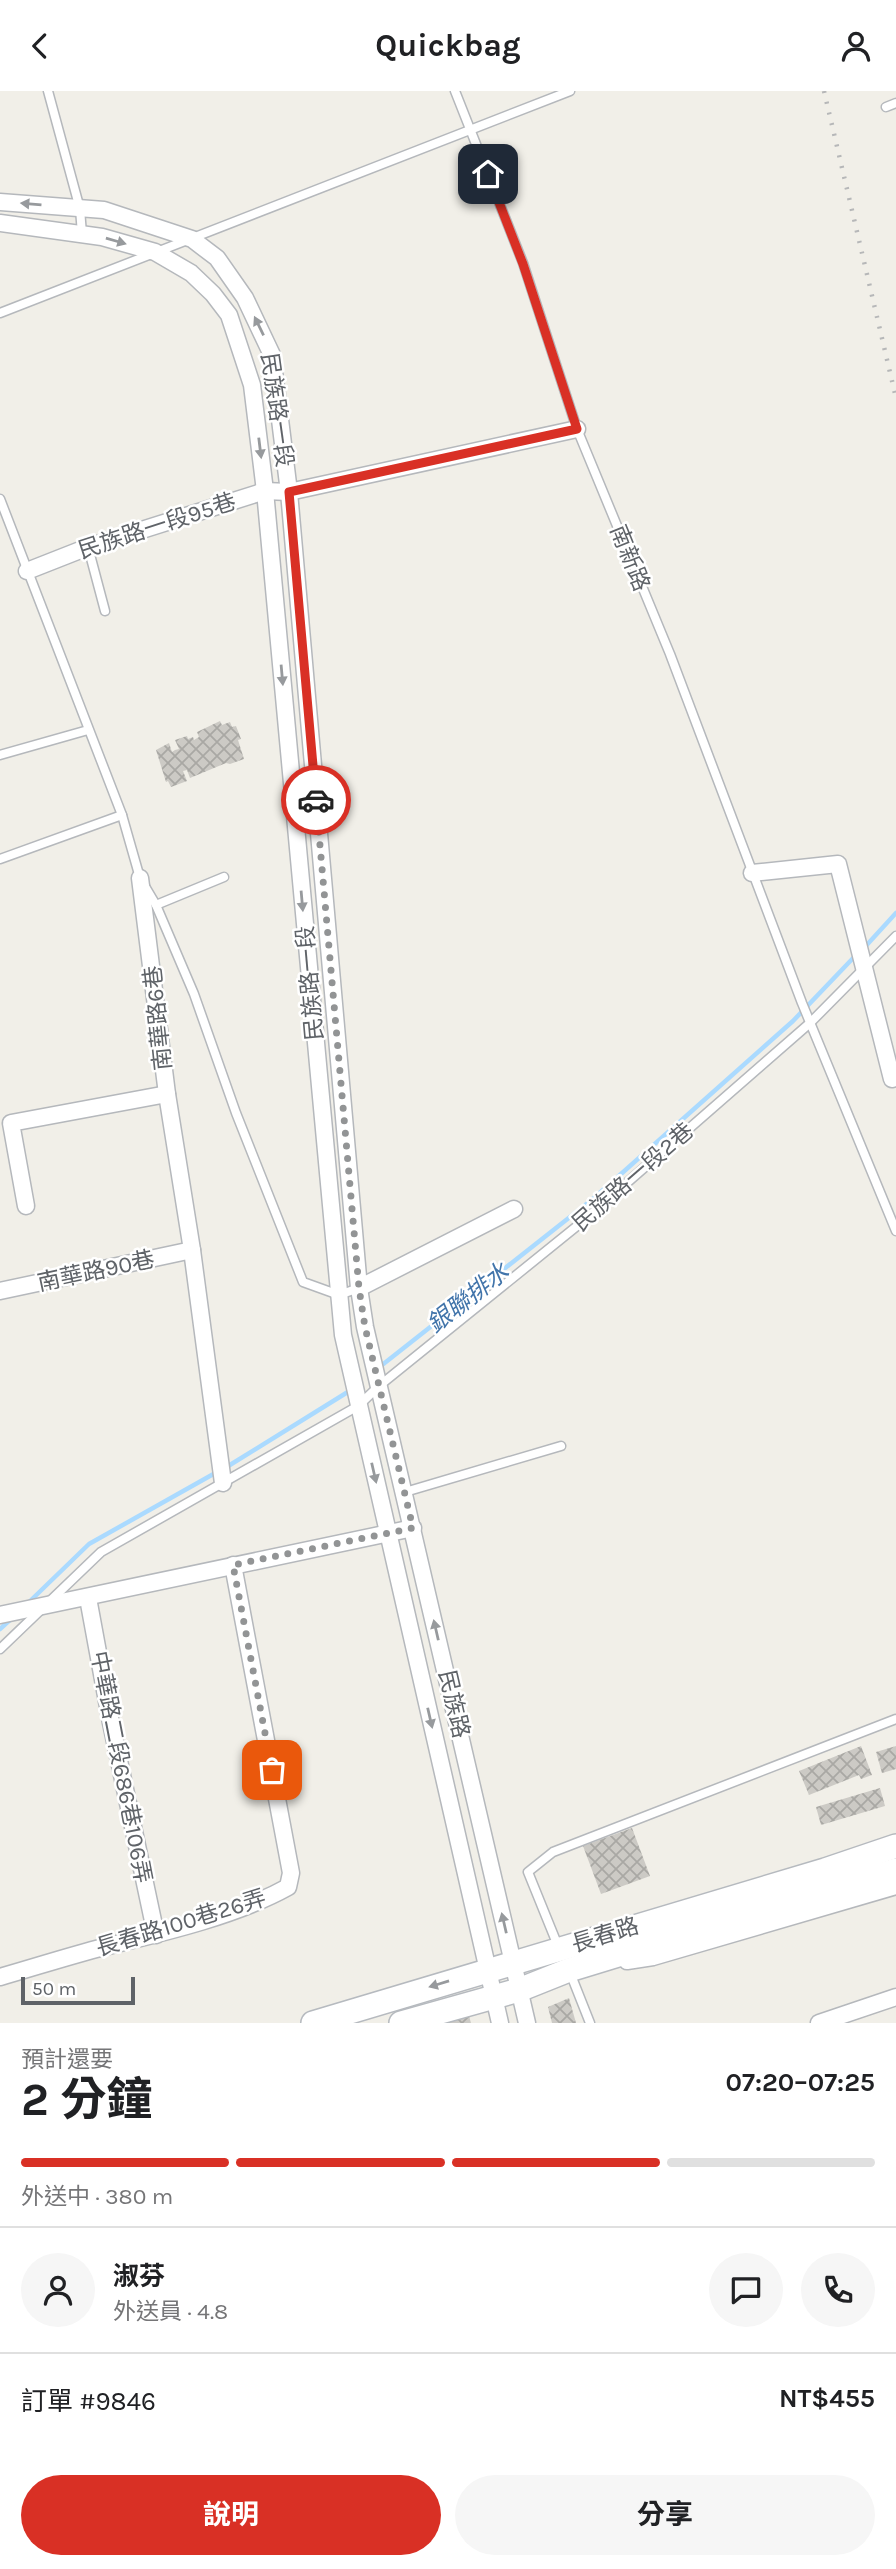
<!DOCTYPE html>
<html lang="zh-TW">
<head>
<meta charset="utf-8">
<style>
	:root { --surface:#fff; --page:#f6f6f6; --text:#202124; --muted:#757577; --line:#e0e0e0; --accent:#d93025 }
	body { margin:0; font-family:Karla,"Noto Sans TC",sans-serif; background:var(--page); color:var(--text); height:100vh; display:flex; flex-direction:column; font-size:26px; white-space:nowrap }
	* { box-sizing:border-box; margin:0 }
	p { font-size:23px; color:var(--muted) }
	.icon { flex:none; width:38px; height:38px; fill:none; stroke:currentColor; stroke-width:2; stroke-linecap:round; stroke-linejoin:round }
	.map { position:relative; height:1932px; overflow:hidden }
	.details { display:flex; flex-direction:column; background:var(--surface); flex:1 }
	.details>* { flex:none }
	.scale { position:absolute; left:21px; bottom:18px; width:114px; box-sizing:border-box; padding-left:7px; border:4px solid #5f6368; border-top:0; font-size:19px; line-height:24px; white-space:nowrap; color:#5f6368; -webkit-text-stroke:5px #fff; paint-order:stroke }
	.pin { position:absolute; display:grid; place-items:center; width:60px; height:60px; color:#fff; margin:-30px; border-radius:14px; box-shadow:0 4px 10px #0006 }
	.courier { position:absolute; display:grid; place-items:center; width:70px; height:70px; margin:-35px; border:5px solid #d93025; border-radius:50%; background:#fff; color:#222; box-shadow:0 2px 9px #0007 }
	.summary em { font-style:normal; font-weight:700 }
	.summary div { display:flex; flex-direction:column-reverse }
	.summary { display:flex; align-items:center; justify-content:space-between; height:119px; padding:0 21px }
	h1 { font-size:46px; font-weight:700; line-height:52px }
	.bar { display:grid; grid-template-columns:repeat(4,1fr); gap:10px 7px; align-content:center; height:84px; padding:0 21px }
	.bar i { height:9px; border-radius:5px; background:var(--line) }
	.bar .on { background:var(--accent) }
	.bar p { grid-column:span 4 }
	.line { display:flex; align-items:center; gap:18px; padding:0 21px; border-top:2px solid var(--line) }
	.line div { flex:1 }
	.round { display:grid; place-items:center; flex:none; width:74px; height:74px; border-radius:37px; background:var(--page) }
	.primary-button { display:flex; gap:14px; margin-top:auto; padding:14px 21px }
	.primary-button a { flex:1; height:80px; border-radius:42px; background:var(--accent); color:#fff; font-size:28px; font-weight:700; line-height:80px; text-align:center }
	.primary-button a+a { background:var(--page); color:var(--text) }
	header { display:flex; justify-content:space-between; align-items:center; height:91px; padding:0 21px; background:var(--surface); font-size:32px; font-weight:700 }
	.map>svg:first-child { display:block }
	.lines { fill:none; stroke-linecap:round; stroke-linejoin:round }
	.stream { stroke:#aadaff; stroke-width:4.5 }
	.building { fill:url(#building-cross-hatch) }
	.lane-casing { stroke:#b5b8bc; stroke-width:11 }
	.street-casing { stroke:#b5b8bc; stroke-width:19 }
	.secondary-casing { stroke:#b6babf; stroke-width:26 }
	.lane { stroke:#fff; stroke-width:8 }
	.street { stroke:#fff; stroke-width:16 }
	.secondary { stroke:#fff; stroke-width:23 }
	.rail { stroke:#b6b7b8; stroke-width:4.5; stroke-dasharray:2 9; stroke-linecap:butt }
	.oneway { fill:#979a9d }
	.done { stroke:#929495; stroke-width:7; stroke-dasharray:0 12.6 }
	.route { stroke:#d93025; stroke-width:9 }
	.labels { text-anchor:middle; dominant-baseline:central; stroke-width:5; stroke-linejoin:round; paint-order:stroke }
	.street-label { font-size:23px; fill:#5f6368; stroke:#fff }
	.water-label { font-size:24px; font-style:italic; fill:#4174aa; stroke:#fff }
</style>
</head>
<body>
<header><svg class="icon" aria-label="back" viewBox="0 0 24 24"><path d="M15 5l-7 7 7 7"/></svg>Quickbag<svg class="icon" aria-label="person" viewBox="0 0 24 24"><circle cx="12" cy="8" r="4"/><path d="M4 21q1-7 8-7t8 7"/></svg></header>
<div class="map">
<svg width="896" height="1932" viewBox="0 0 896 1932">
	<defs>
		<pattern id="building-cross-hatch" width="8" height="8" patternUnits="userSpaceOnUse" patternTransform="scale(1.75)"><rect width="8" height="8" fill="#cccac5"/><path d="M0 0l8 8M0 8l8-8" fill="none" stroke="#a9a8a4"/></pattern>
	</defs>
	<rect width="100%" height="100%" fill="#f1efe8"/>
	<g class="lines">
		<g class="stream">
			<path d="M864 857 896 822"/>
			<path d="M377 1278 594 1107 793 930 857 863"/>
			<path d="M225 1377 351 1299"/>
			<path d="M27 1513 89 1453 217 1381"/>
			<path d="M0 1538 11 1528"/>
		</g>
	</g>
	<g class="building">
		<path d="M220 630 222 634 230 631 232 636 236 635 241 648 238 649 244 668 230 673 226 672 190 687 187 679 183 680 187 690 171 696 168 690 166 691 156 659 169 652 172 661 175 659 179 658 175 649 187 645 188 648 193 646 194 649 199 646 197 641Z"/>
		<path d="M861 1655 872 1684 861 1688 859 1684 809 1704 799 1680Z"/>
		<path d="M896 1655V1678L882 1682 876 1661Z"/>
		<path d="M880 1697 885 1715 821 1734 816 1716Z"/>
		<path d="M632 1737 650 1785 601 1803 583 1755Z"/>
		<path d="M569 1907 576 1932H552L548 1916Z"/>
		<path d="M469 1925 471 1932H448V1931Z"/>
	</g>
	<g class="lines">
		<defs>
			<g id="lane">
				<path d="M48 0 80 118 82 143"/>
				<path d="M455 0 523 172 577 338 670 563 802 912 896 1140"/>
				<path d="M886 16 896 12"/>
				<path d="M0 222 570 0"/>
				<path d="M0 408 122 724 140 787 156 814 194 903 236 1022 303 1191 339 1204 359 1197"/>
				<path d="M88 456 105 520"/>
				<path d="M0 664 88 639"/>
				<path d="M0 768 122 724"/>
				<path d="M156 814 224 786"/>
				<path d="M405 1401 561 1355"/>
				<path d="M0 1558 101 1461 358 1315 379 1295 582 1131 810 932 896 845"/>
				<path d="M558 1855 528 1781 553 1761 896 1628"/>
				<path d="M569 1879 590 1932"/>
			</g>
			<g id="street">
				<path d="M0 111 104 119 192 148 217 167 245 207 272 264 289 401 359 1197 365 1236 527 1932"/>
				<path d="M0 132 102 146 155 161 191 182 213 203 229 224 252 294 265 400 343 1244 500 1932"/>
				<path d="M27 480 88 456 265 400 289 401 577 338"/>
				<path d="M752 782 838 773 892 988"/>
				<path d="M140 787 167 1003 192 1159 223 1392"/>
				<path d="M26 1115 11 1032 167 1003"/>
				<path d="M359 1197 514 1118"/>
				<path d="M0 1200 192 1159"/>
				<path d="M88 1507 111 1632 156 1844"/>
				<path d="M0 1524 413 1437"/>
				<path d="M627 1870 653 1866 896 1795"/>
				<path d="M0 1886C35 1876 69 1865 104 1856 162 1842 236 1825 288 1796L291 1782 233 1474"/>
				<path d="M819 1932 896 1906"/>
			</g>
			<g id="secondary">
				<path d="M313 1932 825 1779 896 1755"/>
				<path d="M401 1932 519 1899 569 1879 896 1779"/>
			</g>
		</defs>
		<use href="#lane" class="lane-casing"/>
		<use href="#street" class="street-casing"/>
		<use href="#secondary" class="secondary-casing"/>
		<use href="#lane" class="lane"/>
		<use href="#street" class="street"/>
		<use href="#secondary" class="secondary"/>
		<path class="rail" d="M824 0 896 307"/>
	</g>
	<defs><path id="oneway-solid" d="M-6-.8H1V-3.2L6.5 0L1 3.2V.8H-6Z" transform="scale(1.75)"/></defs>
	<g class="oneway">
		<use href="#oneway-solid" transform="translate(31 113) rotate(-175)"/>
		<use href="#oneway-solid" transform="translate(116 150) rotate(16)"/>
		<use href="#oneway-solid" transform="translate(259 235) rotate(-116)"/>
		<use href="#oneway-solid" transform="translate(260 357) rotate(83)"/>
		<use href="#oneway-solid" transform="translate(282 584) rotate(85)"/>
		<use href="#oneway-solid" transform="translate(302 810) rotate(85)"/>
		<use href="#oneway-solid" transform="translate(374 1382) rotate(77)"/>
		<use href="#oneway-solid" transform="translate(436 1539) rotate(-103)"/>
		<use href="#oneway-solid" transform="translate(430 1627) rotate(77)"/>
		<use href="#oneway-solid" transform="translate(504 1832) rotate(-103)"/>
		<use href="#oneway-solid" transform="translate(439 1893) rotate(163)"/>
	</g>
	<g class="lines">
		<path class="done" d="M272 1679 233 1474 413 1437 365 1236 359 1197 316 709"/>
		<path class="route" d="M316 709 289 401 577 338 523 173 488 83"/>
	</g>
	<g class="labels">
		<g class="street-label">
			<text transform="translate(277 319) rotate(82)">民族路一段</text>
			<text transform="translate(157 435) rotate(-18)">民族路一段95巷</text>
			<text transform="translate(630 467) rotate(68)">南新路</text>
			<text transform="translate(310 892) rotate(-95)">民族路一段</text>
			<text transform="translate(158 927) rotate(-96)">南華路6巷</text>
			<text transform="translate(633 1086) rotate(-41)">民族路一段2巷</text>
			<text transform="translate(96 1180) rotate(-12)">南華路90巷</text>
			<text transform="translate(454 1613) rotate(77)">民族路</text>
			<text transform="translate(121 1676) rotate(79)">中華路二段686巷106弄</text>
			<text transform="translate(181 1832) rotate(-17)">長春路100巷26弄</text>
			<text transform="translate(605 1844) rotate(-17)">長春路</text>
		</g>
		<g class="water-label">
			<text transform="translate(468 1207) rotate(-38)">銀聯排水</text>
		</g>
	</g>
</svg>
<div class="scale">50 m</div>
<div class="pin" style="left:272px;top:1679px;background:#ea580c"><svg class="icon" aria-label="bag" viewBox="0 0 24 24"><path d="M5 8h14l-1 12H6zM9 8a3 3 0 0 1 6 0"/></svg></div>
<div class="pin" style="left:488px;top:83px;background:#1f2937"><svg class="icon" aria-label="home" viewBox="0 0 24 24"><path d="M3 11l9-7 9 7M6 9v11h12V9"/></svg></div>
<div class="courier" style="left:316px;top:709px"><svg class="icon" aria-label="car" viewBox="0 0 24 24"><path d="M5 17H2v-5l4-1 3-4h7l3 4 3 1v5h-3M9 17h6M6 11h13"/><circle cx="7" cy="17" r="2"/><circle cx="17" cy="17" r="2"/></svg></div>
</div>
<section class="details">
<div class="summary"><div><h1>2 分鐘</h1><p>預計還要</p></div><em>07:20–07:25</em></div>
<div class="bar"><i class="on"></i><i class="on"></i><i class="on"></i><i></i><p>外送中 · 380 m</p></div>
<div class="line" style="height:126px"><a class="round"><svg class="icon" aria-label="person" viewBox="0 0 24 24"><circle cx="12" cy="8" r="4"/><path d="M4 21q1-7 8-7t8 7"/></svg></a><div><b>淑芬</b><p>外送員 · 4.8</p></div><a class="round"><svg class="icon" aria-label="chat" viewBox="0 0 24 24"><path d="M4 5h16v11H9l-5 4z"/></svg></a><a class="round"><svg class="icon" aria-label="phone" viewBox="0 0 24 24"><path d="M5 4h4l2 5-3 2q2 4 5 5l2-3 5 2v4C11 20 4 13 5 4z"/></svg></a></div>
<div class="line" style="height:91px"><div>訂單 #9846</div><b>NT$455</b></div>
<div class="primary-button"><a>說明</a><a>分享</a></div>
</section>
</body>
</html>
